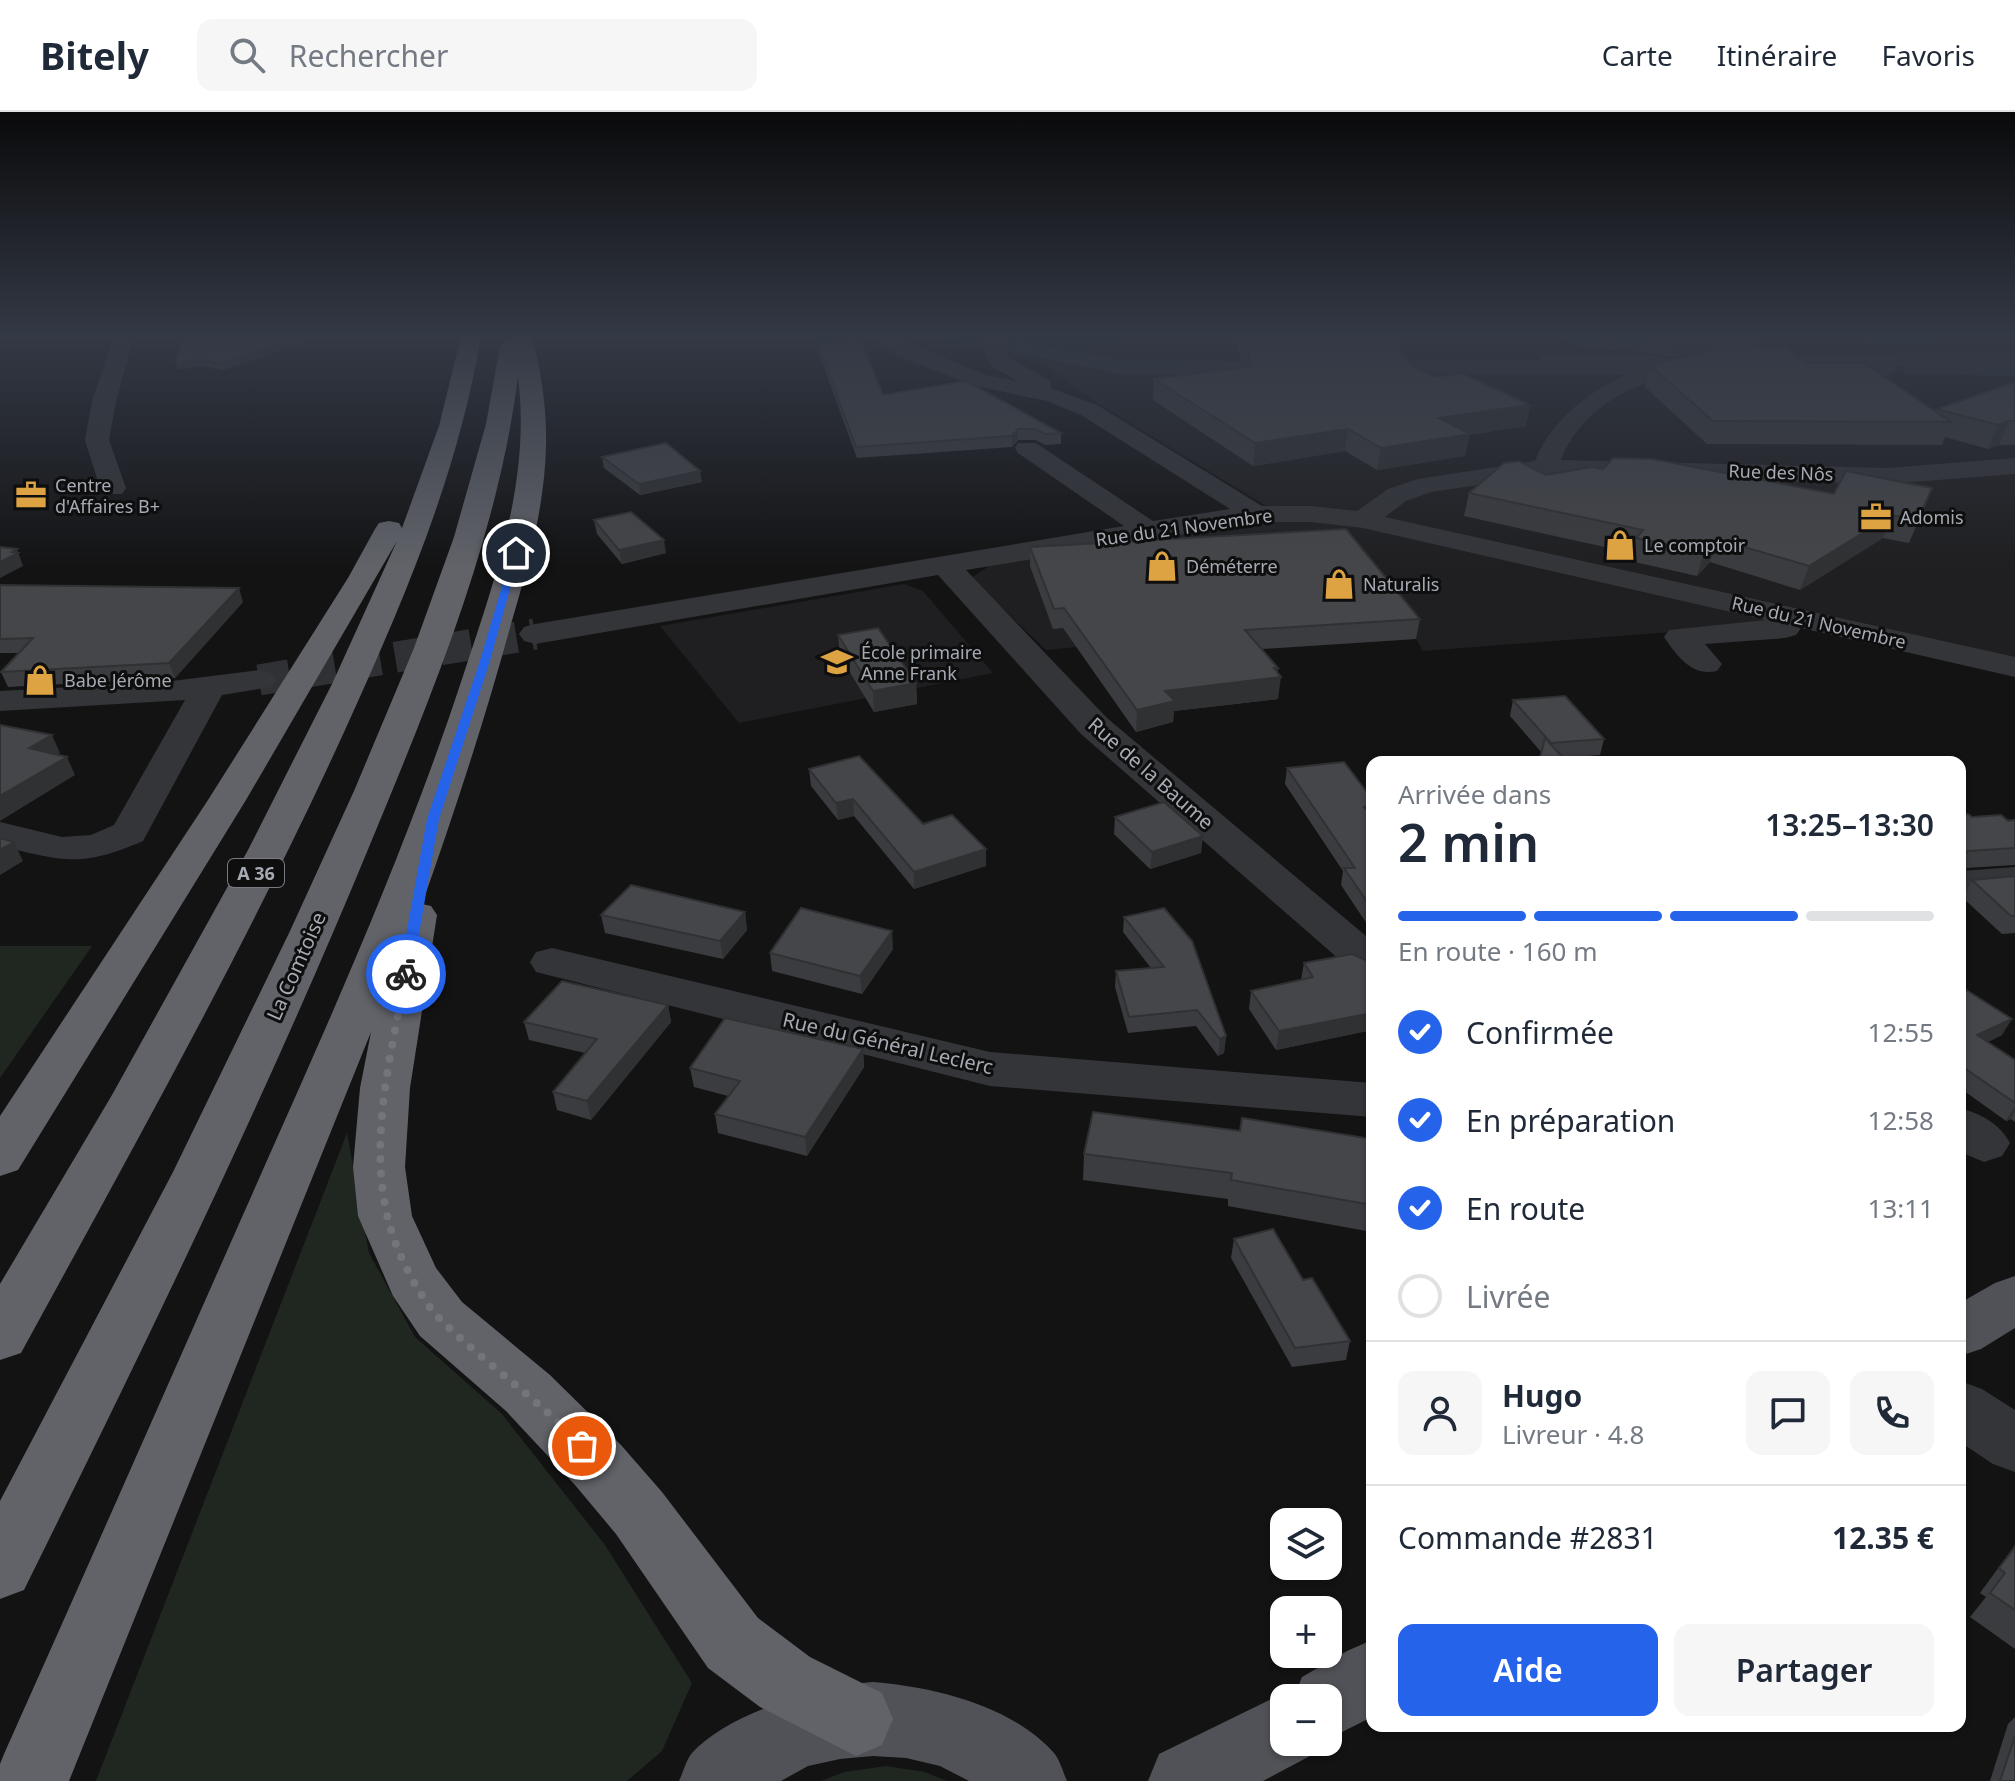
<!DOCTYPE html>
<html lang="fr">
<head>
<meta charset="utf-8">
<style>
	:root { --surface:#fff; --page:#f6f6f7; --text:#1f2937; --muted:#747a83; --line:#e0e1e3; --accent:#2563eb }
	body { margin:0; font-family:"Noto Sans",sans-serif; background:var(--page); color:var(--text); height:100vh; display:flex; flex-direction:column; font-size:30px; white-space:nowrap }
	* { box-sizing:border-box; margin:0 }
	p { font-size:26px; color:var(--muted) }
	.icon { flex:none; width:44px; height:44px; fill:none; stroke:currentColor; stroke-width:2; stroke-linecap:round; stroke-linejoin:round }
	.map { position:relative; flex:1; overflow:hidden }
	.drawer { position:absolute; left:1366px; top:644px; width:600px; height:976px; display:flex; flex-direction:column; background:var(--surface); border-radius:16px; box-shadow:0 2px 6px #0004 }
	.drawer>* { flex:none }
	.buttons { position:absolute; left:1270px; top:1396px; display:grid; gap:16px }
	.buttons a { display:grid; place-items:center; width:72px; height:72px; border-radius:16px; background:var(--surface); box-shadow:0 2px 6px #0004; font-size:40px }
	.pin { position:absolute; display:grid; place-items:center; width:68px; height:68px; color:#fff; margin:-34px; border:4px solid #fff; border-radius:50%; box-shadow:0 2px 8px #0007 }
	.courier { position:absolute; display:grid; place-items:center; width:80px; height:80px; margin:-40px; border:6px solid #2563eb; border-radius:50%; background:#fff; color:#222; box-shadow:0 2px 10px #0007 }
	.headline em { font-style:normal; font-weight:600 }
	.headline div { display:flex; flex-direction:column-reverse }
	.headline { display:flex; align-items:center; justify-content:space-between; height:136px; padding:0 32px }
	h1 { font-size:52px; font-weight:600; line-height:60px }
	.bar { display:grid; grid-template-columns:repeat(4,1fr); gap:12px 8px; align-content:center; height:96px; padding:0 32px }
	.bar i { height:10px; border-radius:6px; background:var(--line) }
	.bar .on { background:var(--accent) }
	.bar p { grid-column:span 4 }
	.line { display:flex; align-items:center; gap:20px; padding:0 32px; border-top:2px solid var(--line) }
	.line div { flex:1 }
	.round { display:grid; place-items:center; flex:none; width:84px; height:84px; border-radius:16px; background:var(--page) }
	ol { padding:0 32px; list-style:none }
	li { display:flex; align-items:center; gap:24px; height:88px }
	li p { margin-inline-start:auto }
	li .icon { padding:8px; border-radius:50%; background:var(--accent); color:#fff; stroke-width:4 }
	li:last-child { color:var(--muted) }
	li i { width:44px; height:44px; border:4px solid var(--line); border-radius:50% }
	.button { display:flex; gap:16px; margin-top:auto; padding:16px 32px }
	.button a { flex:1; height:92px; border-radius:16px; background:var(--accent); color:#fff; font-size:32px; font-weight:600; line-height:92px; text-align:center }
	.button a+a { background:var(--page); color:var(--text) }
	header { display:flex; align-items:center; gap:48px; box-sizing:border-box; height:112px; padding:0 40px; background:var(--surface); border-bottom:2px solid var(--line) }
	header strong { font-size:38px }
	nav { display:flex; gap:44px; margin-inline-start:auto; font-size:28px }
	.search { width:560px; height:72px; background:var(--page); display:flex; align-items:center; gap:20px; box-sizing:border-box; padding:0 28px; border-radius:16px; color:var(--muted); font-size:30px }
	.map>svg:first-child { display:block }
	.built { fill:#1f1f21 }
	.green { fill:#202620 }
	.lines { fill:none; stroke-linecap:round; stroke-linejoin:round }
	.canal { fill:#30383d; fill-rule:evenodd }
	.minor-tunnel { stroke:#303134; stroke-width:31; stroke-dasharray:31 15; stroke-linecap:butt }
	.minor { fill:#343539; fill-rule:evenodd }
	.major { fill:#515257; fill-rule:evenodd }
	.highway { fill:#616369; fill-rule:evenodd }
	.wall { fill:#3b3c3f }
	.shaded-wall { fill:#303133 }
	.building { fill:#454649; stroke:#303133; stroke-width:2 }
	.route { fill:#2563eb }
	.done { stroke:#73757b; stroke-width:8; stroke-dasharray:0 14.4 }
	.labels { text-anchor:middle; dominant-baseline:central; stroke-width:6; stroke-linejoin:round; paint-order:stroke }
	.far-street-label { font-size:18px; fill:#a6aab3; stroke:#0e0e0f }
	.far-poi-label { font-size:18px; fill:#a6aab3; stroke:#0e0e0f; text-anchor:start }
	.shield { fill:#0e0e0f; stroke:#787b82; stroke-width:2 }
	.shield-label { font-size:18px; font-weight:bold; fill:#a6aab3 }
	.street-label { font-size:20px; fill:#a6aab3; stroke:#0e0e0f }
</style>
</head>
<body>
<header>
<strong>Bitely</strong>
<div class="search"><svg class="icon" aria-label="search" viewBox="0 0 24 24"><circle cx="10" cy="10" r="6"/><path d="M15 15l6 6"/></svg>Rechercher</div>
<nav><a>Carte</a><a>Itinéraire</a><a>Favoris</a></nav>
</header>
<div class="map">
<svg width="2015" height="1669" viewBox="0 0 2015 1669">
	<rect width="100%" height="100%" fill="#131314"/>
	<g class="built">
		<path d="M1148 224H2015V564L1789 511 1423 539 1416 527 1268 537 1252 518 1046 538 971 466 995 450 1236 410 1286 406 1092 288 1043 251Z"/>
		<path d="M904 472 923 479 993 561 739 611 660 514Z"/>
	</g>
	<g class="green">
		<path d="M926 224H1148L1043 251Z"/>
		<path d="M0 834H92L0 966Z"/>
		<path d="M347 1021 369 1141 415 1225 502 1302 605 1433 692 1571 662 1639 627 1669H96Z"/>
		<path d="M886 1654 925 1660 947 1669H821L844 1660Z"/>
	</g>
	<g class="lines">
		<g class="canal">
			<path d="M1015 229 1121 248 1286 250 1297 257 1286 264 1121 262 1008 239 1004 235Z"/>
			<path d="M1355 249H1629L1640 256 1629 263 1347 261 1344 256 1347 251Z"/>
			<path d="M1813 249 1887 250 1898 257 1887 264 1805 261 1802 256 1805 251Z"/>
			<path d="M1914 250H2015V264L1906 262 1903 257Z"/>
		</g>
		<path class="minor-tunnel" d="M259 568 535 522"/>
		<g class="minor">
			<path d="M114 224H134L116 289 109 328 126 376 122 382H104L100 376 85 328 92 289Z"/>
			<path d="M869 224H894L986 263 1019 270 990 253 981 227 983 224H1006L1002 229 1008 245 1049 268 1052 273 1050 276 1097 293 1262 394H1311L1357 399 1388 377 1418 367 1535 349C1554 302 1600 271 1646 255L1542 253 1539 248 1542 243 1550 242H1641L1672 248 1714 242 2015 241V253L1714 254C1654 262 1585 286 1561 348L1887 356 2015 346V362L1887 372 1546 363 1431 380 1406 389 1385 405 2015 545V565L1801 516 1796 523 1785 526 1705 532 1722 552 1717 559C1692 565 1677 544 1664 525L1669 518 1766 508 1363 416 1311 410H1256L966 458 1107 606 1372 829V866L1356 862 1081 622 938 463 535 532 524 529 519 522 524 515 535 512 1124 414 1018 341 1015 336 1018 331H1036L1153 409 1230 397 1081 303 1047 289 972 273 898 244Z"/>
			<path d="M259 558 271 561 276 568 271 575 222 583 143 729C81 756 63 749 0 734V710L62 725 91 723 114 713 185 588 0 599V579L164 570Z"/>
			<path d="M2015 755V779L1960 783V759Z"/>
			<path d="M552 836 990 940 1372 971V1005L990 974 536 860 530 850 536 840Z"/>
			<path d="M1960 996C1981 1002 1999 1011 2010 1031L2002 1044 1984 1050 1960 1040Z"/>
			<path d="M1960 1269 1982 1277 2015 1298V1360L1993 1352 1960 1330Z"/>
		</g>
		<g class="major">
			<path d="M2015 1164V1216L1981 1237 1960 1244V1191L1995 1171Z"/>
			<path d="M1372 1528V1605L1328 1627V1586H1284V1630H1316L1310 1644 1263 1669H1148L1159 1642 1284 1581 1294 1585 1302 1565 1347 1539Z"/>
			<path d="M873 1570C934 1575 1011 1593 1054 1641 1060 1648 1063 1660 1067 1669H969L940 1654 906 1646 873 1644 840 1647 808 1654 781 1669H679C683 1661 686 1648 692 1641 730 1600 818 1575 873 1570Z"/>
		</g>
		<g class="highway">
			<path d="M461 224H481C458 363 403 490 345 618 248 831 133 1036 21 1241L0 1248V1172L112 983 248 738 332 572 397 429 246 688 18 1058 0 1064V1004L208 688 348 466 375 417 379 411 389 409 399 411 402 416 439 314Z"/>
			<path d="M512 224H532C541 259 547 296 546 333 545 394 528 454 511 512 485 607 455 699 422 792L431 794 437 803 410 976 405 1055 412 1104 436 1156 462 1190 550 1263 621 1333 662 1380 758 1506 810 1545 882 1581 893 1607 882 1633 856 1644 760 1595 708 1556 616 1422 575 1373 506 1299 420 1224 393 1184 358 1104 353 1055 360 976 371 920 69 1669H0V1652L4 1642C93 1443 181 1243 269 1044 340 885 410 726 464 561 496 464 531 367 518 264 498 426 431 585 369 735 265 987 145 1233 24 1478L0 1487V1389L173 1060 290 819 354 679 414 536 454 425 486 312 500 234 504 230 512 228Z"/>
		</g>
	</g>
	<g class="wall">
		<path d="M320 224 224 258 204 254 178 257 176 251Z"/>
		<path d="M1238 224H1391L1411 253 1435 265 1530 293 1526 314 1469 323 1465 344 1377 358 1345 339 1253 354 1153 288 1154 267 1243 255 1237 236Z"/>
		<path d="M1565 224H1753L1759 228 1756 236 1807 251 1936 300 1937 297 2015 270V333H1999L1988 337 1945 325 1942 333 1707 332 1645 275 1650 253 1701 241 1672 245 1641 239 1584 237Z"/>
		<path d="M1862 224H1939L1936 232H1874Z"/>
		<path d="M818 232 883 283 1061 321V332L1045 333 1036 328H1018L1012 335 857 346 819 242Z"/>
		<path d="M602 345 702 370 640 383 604 356Z"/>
		<path d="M1603 357 1834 382 1932 376 1909 431 1883 426 1800 478 1710 450 1697 464 1630 449 1632 441 1464 404 1469 381 1546 363Z"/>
		<path d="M594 408 666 441 622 452 597 422Z"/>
		<path d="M1030 435 1420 507 1416 527 1262 537 1278 556V587L1174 599 1173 610 1136 620 1063 516 1053 517 1030 454Z"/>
		<path d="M0 473 243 490 175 566 8 575 1 560 19 541H0Z"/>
		<path d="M838 523 916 571 917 592 874 600 840 544Z"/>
		<path d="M1513 588 1604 627 1600 643 1563 646 1541 640 1510 604Z"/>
		<path d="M1287 656 1372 687V811L1367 812 1341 773 1343 759 1285 672Z"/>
		<path d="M809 657 923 712 986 737V754L914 777 854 704 838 708 811 674Z"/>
		<path d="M1960 702 1972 705 2015 708V753L1966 756V763L1960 774Z"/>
		<path d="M1115 705 1201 741 1150 757 1114 722Z"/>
		<path d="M2015 764V821L2002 822 1963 786 1972 768Z"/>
		<path d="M745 800 747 818 723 847 605 821 601 803Z"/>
		<path d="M1124 805 1226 924 1224 941 1218 944 1196 914 1128 921 1115 875 1116 859 1151 856 1123 820Z"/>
		<path d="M893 837 862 882 772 859 770 841Z"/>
		<path d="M1304 851 1372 852V918L1276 938 1249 897 1251 879 1301 868Z"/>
		<path d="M1960 874 2002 923 1988 930 2015 948V1010L2011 1007 2006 1009 1960 976Z"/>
		<path d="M668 893 671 910 591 1008 557 998 553 980 585 941 529 928 524 910Z"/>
		<path d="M863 937 864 955 807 1044 718 1021 715 1002 728 984 694 975 690 956Z"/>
		<path d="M1240 1019 1372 1027V1120L1228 1094V1087L1083 1068 1084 1042Z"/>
		<path d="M1234 1127 1303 1168 1350 1229 1346 1248 1292 1255 1231 1146Z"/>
		<path d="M2015 1433V1537L1970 1505 1986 1485 1980 1481Z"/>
		<path d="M2015 1605V1669H1990L2008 1612Z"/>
	</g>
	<g class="shaded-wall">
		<path d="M302 224H320L224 258 222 252Z"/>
		<path d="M1717 228 1714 239 1672 245 1675 234Z"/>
		<path d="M202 248 204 254 178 257 176 251Z"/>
		<path d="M1530 293 1526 314 1469 323 1465 344 1377 358 1381 336 1439 306Z"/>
		<path d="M2009 309 1999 333 1988 337 1998 313Z"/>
		<path d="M1018 317V328L1012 335V324Z"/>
		<path d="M1348 317 1345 339 1253 354 1255 331Z"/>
		<path d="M700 359 702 370 640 383 639 372Z"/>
		<path d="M1892 403 1883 426 1800 478 1809 454Z"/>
		<path d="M1717 427 1710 450 1697 464 1704 440Z"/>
		<path d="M664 428 666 441 622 452 619 438Z"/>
		<path d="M17 437 23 454 0 466V450Z"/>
		<path d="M239 476 243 490 175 566 169 551Z"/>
		<path d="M1278 556 1277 566 1281 565 1278 587 1174 599 1173 610 1136 620 1137 598 1165 579Z"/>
		<path d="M916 571 917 592 874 600 873 579Z"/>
		<path d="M52 623 60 641 38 654 29 636Z"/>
		<path d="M67 645 75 663 0 709V684Z"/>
		<path d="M853 687 854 704 838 708 836 691Z"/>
		<path d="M1372 693V710L1364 695Z"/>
		<path d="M1203 724 1201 741 1150 757 1152 740Z"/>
		<path d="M14 730 23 749 0 763V738Z"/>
		<path d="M986 737V754L914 777V760Z"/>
		<path d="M745 800 747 818 723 847 720 829Z"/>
		<path d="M892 819 893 837 862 882 860 864Z"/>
		<path d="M668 893 671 910 591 1008 587 989Z"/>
		<path d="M1372 901V918L1276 938 1279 919Z"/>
		<path d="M2012 907 2002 923 1968 939 1977 923Z"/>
		<path d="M1226 924 1224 941 1218 944 1220 927Z"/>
		<path d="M863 937 864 955 807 1044 805 1025Z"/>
		<path d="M2015 994V1000L2011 1007 2006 1009Z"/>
	</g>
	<g class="building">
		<path d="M183 224H302L222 252 202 248 176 251Z"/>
		<path d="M1241 224H1391L1411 253 1435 265 1462 261 1530 293 1439 306 1470 322 1381 336 1348 317 1255 331 1154 267 1252 254Z"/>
		<path d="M1584 224H1753L1759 228H1717L1675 234 1644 228 1587 225Z"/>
		<path d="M861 229 883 283 966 269 1061 321 1045 322 1036 317H1018L1012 324 856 335 818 232Z"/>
		<path d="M1720 236H1786L1807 251H1864L1951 310 1713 309 1650 253Z"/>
		<path d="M2015 270V309H2009L1998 313 1937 297Z"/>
		<path d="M666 331 700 359 639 372 602 345Z"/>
		<path d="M1613 346 1653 347 1834 382 1846 359 1932 376 1918 408 1892 403 1809 454 1717 427 1704 440 1636 426 1643 418 1469 381 1504 351 1519 349 1546 363 1591 355 1603 357Z"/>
		<path d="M631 400 664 428 619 438 594 408Z"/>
		<path d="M1346 417 1420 507 1245 518 1278 556H1274L1281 565 1165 579 1175 589 1137 598 1064 496 1054 497 1030 435Z"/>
		<path d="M0 435 17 437 12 440 18 441 0 450Z"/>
		<path d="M0 473 239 476 169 551 1 560 33 526 0 527Z"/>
		<path d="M878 516 916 571 873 579 838 523Z"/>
		<path d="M1565 584 1604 627 1551 631 1513 588Z"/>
		<path d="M0 613 52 623 29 636 67 645 0 684Z"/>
		<path d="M1545 626 1567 650H1539Z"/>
		<path d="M859 644 923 712 952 703 986 737 914 760 853 687 836 691 809 657Z"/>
		<path d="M1344 650 1372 687V693L1364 695 1372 705V794H1370L1344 756H1355L1287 656Z"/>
		<path d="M1164 690 1203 724 1152 740 1115 705Z"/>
		<path d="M1960 702H1968L1972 705 2001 703 2008 709 2015 708V736L1968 739 1965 742 1966 763 1960 758Z"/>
		<path d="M0 726 14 730 0 738Z"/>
		<path d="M2015 764V804H2011L1972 768Z"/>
		<path d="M631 773 745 800 720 829 601 803Z"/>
		<path d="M801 796 892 819 860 864 770 841Z"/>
		<path d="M1164 796 1192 829 1226 924 1220 927 1197 898 1129 905 1116 859 1164 855 1124 805Z"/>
		<path d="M1352 842 1370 850 1372 852V901L1279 919 1251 879 1313 865 1304 851Z"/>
		<path d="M562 869 668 893 587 989 553 980 597 927 524 910Z"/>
		<path d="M1960 874 2012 907 1977 923 2015 948V991L1960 953 1963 951 1960 948Z"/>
		<path d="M725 906 863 937 805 1025 715 1002 740 969 690 956Z"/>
		<path d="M1093 1000 1240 1019 1242 1006 1372 1027V1093L1231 1068 1232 1061 1084 1042Z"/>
		<path d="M1273 1117 1303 1168 1312 1166 1350 1229 1295 1236 1234 1127Z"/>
		<path d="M2015 1435V1498L1990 1481 2005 1461 1999 1456Z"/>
		<path d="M2015 1624V1669H2000Z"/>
	</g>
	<linearGradient id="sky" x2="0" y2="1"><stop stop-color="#0a0a0b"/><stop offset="0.49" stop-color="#333945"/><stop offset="1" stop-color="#333945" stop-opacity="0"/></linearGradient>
	<rect width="2015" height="457" fill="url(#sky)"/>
	<path class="route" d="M516 438 520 441 489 552 439 707 412 862 401 865 399 862 427 707 479 552 512 441Z"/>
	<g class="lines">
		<path class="done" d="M406 862C388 958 359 1061 405 1153 415 1173 426 1193 442 1209 487 1253 538 1287 582 1334"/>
	</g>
	<defs>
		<symbol id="office-bare" viewBox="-9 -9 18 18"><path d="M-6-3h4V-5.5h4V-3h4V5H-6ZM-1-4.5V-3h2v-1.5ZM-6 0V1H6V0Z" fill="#dda342" stroke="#0e0e0f" stroke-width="2.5" paint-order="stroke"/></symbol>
		<symbol id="shop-bare" viewBox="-9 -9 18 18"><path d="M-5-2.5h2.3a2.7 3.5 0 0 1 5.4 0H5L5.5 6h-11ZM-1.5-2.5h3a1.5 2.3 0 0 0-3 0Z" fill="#dda342" stroke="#0e0e0f" stroke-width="2.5" paint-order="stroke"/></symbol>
		<symbol id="school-bare" viewBox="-9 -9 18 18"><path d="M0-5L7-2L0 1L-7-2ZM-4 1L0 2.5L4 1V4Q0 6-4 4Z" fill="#dda342" stroke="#0e0e0f" stroke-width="2.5" paint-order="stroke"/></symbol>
	</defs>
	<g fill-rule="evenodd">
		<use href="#office-bare" x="9" y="361" width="44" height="44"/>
		<use href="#office-bare" x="1854" y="383" width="44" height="44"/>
		<use href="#shop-bare" x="1598" y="411" width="44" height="44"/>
		<use href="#shop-bare" x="1140" y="432" width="44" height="44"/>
		<use href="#shop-bare" x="1317" y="450" width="44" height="44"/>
		<use href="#school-bare" x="815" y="528" width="44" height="44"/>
		<use href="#shop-bare" x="18" y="546" width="44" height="44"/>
	</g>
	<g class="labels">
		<g class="far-street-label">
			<text transform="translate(1781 360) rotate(2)">Rue des Nôs</text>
			<text transform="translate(1184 415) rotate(-8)">Rue du 21 Novembre</text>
			<text transform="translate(1819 510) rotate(13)">Rue du 21 Novembre</text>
		</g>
		<g class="far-poi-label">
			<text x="55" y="373">Centre<tspan x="55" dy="21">d'Affaires B+</tspan></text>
			<text x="1900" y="405">Adomis</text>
			<text x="1644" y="433">Le comptoir</text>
			<text x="1186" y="454">Déméterre</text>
			<text x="1363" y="472">Naturalis</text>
			<text x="861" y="540">École primaire<tspan x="861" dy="21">Anne Frank</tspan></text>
			<text x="64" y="568">Babe Jérôme</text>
		</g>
		<rect class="shield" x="228" y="747" width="56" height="28" rx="6"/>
		<g class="shield-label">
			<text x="256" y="761">A 36</text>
		</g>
		<g class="street-label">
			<text transform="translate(1151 661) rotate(41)">Rue de la Baume</text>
			<text transform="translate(296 854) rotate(-66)">La Comtoise</text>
			<text transform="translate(888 931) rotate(13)">Rue du Général Leclerc</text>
		</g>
	</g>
</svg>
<div class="buttons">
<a><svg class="icon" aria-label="layers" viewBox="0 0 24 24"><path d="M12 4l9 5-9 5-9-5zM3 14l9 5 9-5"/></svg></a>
<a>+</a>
<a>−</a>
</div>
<div class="pin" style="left:582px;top:1334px;background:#ea580c"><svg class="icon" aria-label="bag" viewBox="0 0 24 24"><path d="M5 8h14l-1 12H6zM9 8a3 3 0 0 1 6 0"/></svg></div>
<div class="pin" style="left:516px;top:441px;background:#1f2937"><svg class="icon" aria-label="home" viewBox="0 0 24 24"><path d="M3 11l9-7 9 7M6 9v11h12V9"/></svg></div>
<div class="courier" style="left:406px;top:862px"><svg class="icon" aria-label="bike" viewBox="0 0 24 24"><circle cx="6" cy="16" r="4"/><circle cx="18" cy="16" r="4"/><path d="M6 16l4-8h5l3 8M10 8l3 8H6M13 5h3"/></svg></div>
<section class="drawer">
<div class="headline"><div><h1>2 min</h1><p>Arrivée dans</p></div><em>13:25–13:30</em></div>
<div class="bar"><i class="on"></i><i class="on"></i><i class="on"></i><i></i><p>En route · 160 m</p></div>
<ol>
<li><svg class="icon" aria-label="check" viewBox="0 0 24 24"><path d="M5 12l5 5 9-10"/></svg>Confirmée<p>12:55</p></li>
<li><svg class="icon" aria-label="check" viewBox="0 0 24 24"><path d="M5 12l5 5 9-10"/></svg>En préparation<p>12:58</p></li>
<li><svg class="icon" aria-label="check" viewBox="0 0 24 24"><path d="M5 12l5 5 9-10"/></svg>En route<p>13:11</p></li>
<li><i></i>Livrée</li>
</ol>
<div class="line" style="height:144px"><a class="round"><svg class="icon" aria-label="person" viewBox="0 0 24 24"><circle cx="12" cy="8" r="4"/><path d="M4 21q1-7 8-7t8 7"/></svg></a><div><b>Hugo</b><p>Livreur · 4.8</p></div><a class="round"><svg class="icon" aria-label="chat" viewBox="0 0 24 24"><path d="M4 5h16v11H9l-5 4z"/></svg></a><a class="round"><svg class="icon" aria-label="phone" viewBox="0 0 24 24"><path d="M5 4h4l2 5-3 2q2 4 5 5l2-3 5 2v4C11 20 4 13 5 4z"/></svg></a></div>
<div class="line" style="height:104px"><div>Commande #2831</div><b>12.35 €</b></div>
<div class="button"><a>Aide</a><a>Partager</a></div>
</section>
</div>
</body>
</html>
